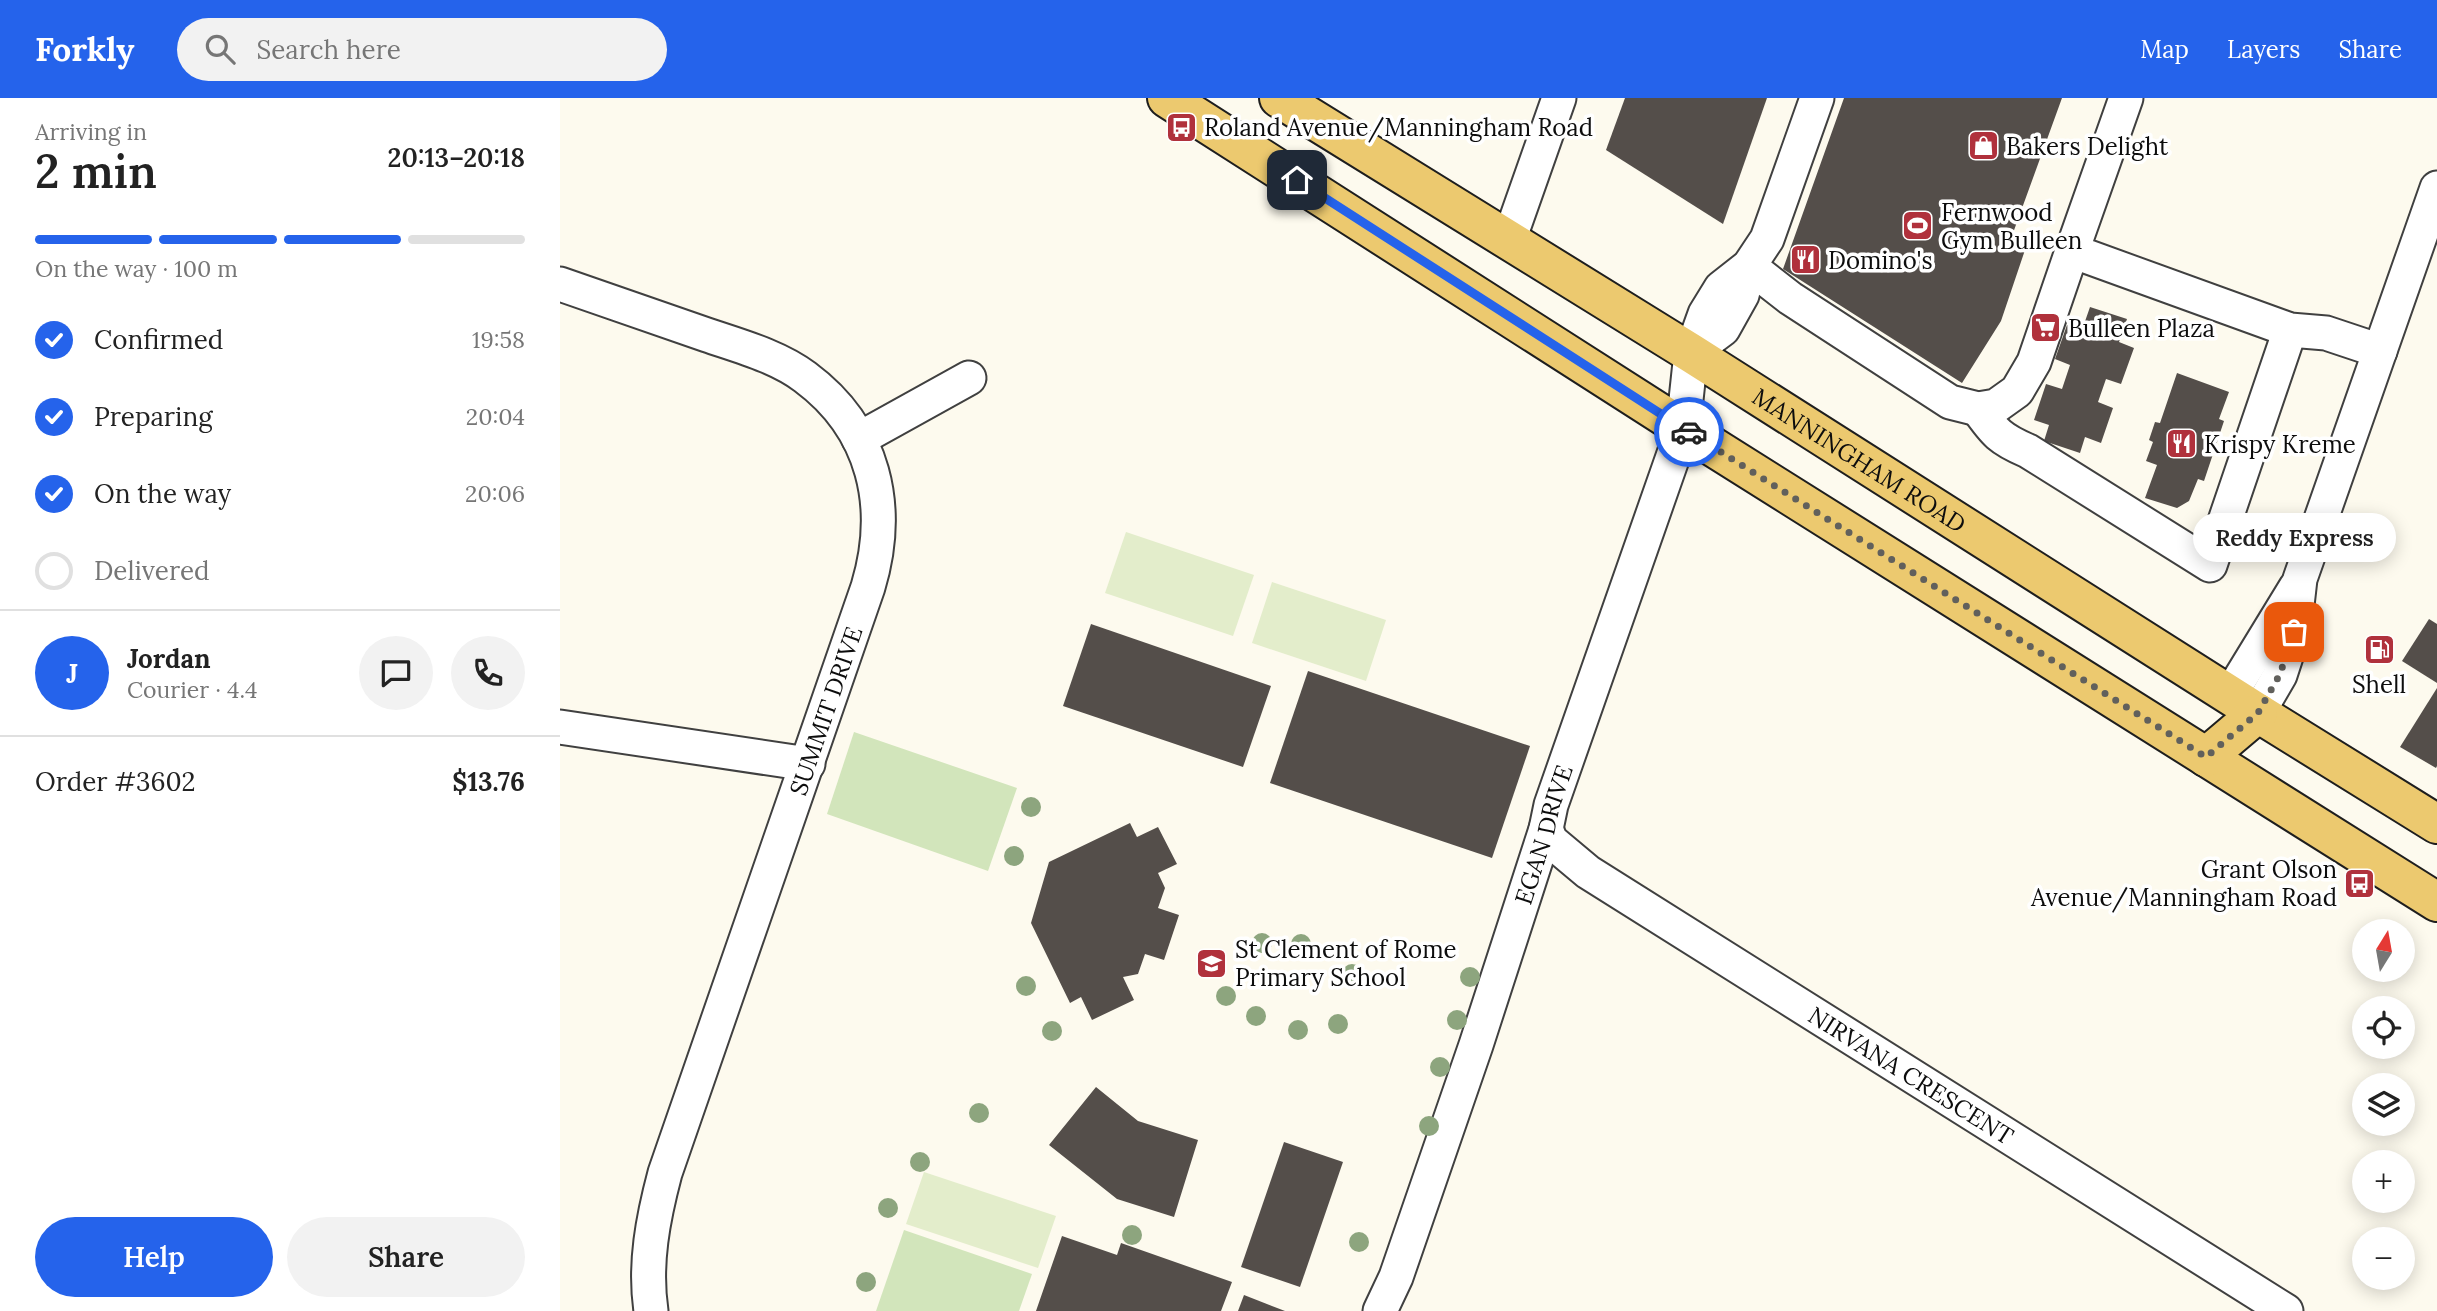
<!DOCTYPE html>
<html lang="en">
<head>
<meta charset="utf-8">
<style>
	:root { --surface:#fff; --page:#f2f2f2; --text:#222; --muted:#767676; --line:#e0e0e0; --accent:#2563eb }
	body { margin:0; font-family:Lora,serif; background:var(--page); color:var(--text); height:100vh; display:flex; flex-direction:column; font-size:26px; white-space:nowrap }
	* { box-sizing:border-box; margin:0 }
	p { font-size:23px; color:var(--muted) }
	.icon { flex:none; width:38px; height:38px; fill:none; stroke:currentColor; stroke-width:2; stroke-linecap:round; stroke-linejoin:round }
	.map { position:relative; flex:1; overflow:hidden }
	.side { display:flex; flex-direction:column; background:var(--surface); width:560px }
	.side>* { flex:none }
	.needle { width:46px; rotate:11deg }
	.controls { position:absolute; left:1792px; top:821px; display:grid; gap:14px }
	.controls a { display:grid; place-items:center; width:63px; height:63px; border-radius:50%; background:var(--surface); box-shadow:0 4px 18px #0003; font-size:35px }
	.pin { position:absolute; display:grid; place-items:center; width:60px; height:60px; color:#fff; margin:-30px; border-radius:14px; box-shadow:0 4px 10px #0006 }
	.courier { position:absolute; display:grid; place-items:center; width:70px; height:70px; margin:-35px; border:5px solid #2563eb; border-radius:50%; background:#fff; color:#222; box-shadow:0 2px 9px #0007 }
	.bubble { position:absolute; height:49px; border-radius:24px; background:var(--surface); box-shadow:0 4px 18px #0003; font-size:23px; font-weight:600; line-height:49px; text-align:center }
	.headline em { font-style:normal; font-weight:600 }
	.headline div { display:flex; flex-direction:column-reverse }
	.headline { display:flex; align-items:center; justify-content:space-between; height:119px; padding:0 35px }
	h1 { font-size:46px; font-weight:600; line-height:52px }
	.bar { display:grid; grid-template-columns:repeat(4,1fr); gap:10px 7px; align-content:center; height:84px; padding:0 35px }
	.bar i { height:9px; border-radius:5px; background:var(--line) }
	.bar .current { background:var(--accent) }
	.bar p { grid-column:span 4 }
	.line { display:flex; align-items:center; gap:18px; padding:0 35px; border-top:2px solid var(--line) }
	.line div { flex:1 }
	.round { display:grid; place-items:center; flex:none; width:74px; height:74px; border-radius:37px; background:var(--page) }
	ol { padding:0 35px; list-style:none }
	li { display:flex; align-items:center; gap:21px; height:77px }
	li p { margin-inline-start:auto }
	li .icon { padding:7px; border-radius:50%; background:var(--accent); color:#fff; stroke-width:4 }
	li:last-child { color:var(--muted) }
	li i { width:38px; height:38px; border:4px solid var(--line); border-radius:50% }
	.cta { display:flex; gap:14px; margin-top:auto; padding:14px 35px }
	.cta a { flex:1; height:80px; border-radius:42px; background:var(--accent); color:#fff; font-size:28px; font-weight:600; line-height:80px; text-align:center }
	.cta a+a { background:var(--page); color:var(--text) }
	header { display:flex; align-items:center; gap:42px; box-sizing:border-box; height:98px; padding:0 35px; background:var(--accent); color:#fff }
	header strong { font-size:33px }
	nav { display:flex; gap:38px; margin-inline-start:auto; font-size:24px }
	.search { width:490px; height:63px; background:var(--page); display:flex; align-items:center; gap:18px; box-sizing:border-box; padding:0 24px; border-radius:38px; color:var(--muted); font-size:26px }
	main { display:flex; flex:1; min-height:0 }
	.map>svg:first-child { display:block }
	.park { fill:#d2e5bb }
	.pitch { fill:#e3edcb }
	.building { fill:#544e4a }
	.lines { fill:none; stroke-linecap:round; stroke-linejoin:round }
	.minor-casing { stroke:#404040; stroke-width:37 }
	.major-casing { stroke:#1e1e1e; stroke-width:42 }
	.minor { stroke:#fff; stroke-width:33 }
	.major { stroke:#ecc96f; stroke-width:38 }
	.tree { fill:#8da57e }
	.done { stroke:#61605c; stroke-width:7; stroke-dasharray:0 12.6 }
	.route { stroke:#2563eb; stroke-width:9 }
	.labels { text-anchor:middle; dominant-baseline:central; stroke-width:7; stroke-linejoin:round; paint-order:stroke }
	.poi-label { font-size:24px; fill:#0d0d0d; stroke:#fff; text-anchor:start }
	.street-label { font-size:24px; fill:#0d0d0d; stroke:#fff }
</style>
</head>
<body>
<header>
<strong>Forkly</strong>
<div class="search"><svg class="icon" aria-label="search" viewBox="0 0 24 24"><circle cx="10" cy="10" r="6"/><path d="M15 15l6 6"/></svg>Search here</div>
<nav><a>Map</a><a>Layers</a><a>Share</a></nav>
</header>
<main>
<section class="side">
<div class="headline"><div><h1>2 min</h1><p>Arriving in</p></div><em>20:13–20:18</em></div>
<div class="bar"><i class="current"></i><i class="current"></i><i class="current"></i><i></i><p>On the way · 100 m</p></div>
<ol>
<li><svg class="icon" aria-label="check" viewBox="0 0 24 24"><path d="M5 12l5 5 9-10"/></svg>Confirmed<p>19:58</p></li>
<li><svg class="icon" aria-label="check" viewBox="0 0 24 24"><path d="M5 12l5 5 9-10"/></svg>Preparing<p>20:04</p></li>
<li><svg class="icon" aria-label="check" viewBox="0 0 24 24"><path d="M5 12l5 5 9-10"/></svg>On the way<p>20:06</p></li>
<li><i></i>Delivered</li>
</ol>
<div class="line" style="height:126px"><b class="round" style="background:var(--accent);color:#fff">J</b><div><b>Jordan</b><p>Courier · 4.4</p></div><a class="round"><svg class="icon" aria-label="chat" viewBox="0 0 24 24"><path d="M4 5h16v11H9l-5 4z"/></svg></a><a class="round"><svg class="icon" aria-label="phone" viewBox="0 0 24 24"><path d="M5 4h4l2 5-3 2q2 4 5 5l2-3 5 2v4C11 20 4 13 5 4z"/></svg></a></div>
<div class="line" style="height:91px"><div>Order #3602</div><b>$13.76</b></div>
<div class="cta"><a>Help</a><a>Share</a></div>
</section>
<div class="map">
<svg width="1877" height="1213" viewBox="0 0 1877 1213">
	<rect width="100%" height="100%" fill="#fdfaee"/>
	<g class="park">
		<path d="M294 634 457 690 428 773 267 716Z"/>
		<path d="M344 1132 472 1176 459 1213H316Z"/>
	</g>
	<g class="pitch">
		<path d="M566 434 694 477 673 538 545 495Z"/>
		<path d="M712 484 826 522 806 583 692 545Z"/>
		<path d="M364 1074 496 1118 478 1170 346 1126Z"/>
	</g>
	<g class="building">
		<path d="M1065 0H1207L1163 126 1046 52Z"/>
		<path d="M1284 0H1502L1449 146 1465 152 1441 223 1402 285 1223 171Z"/>
		<path d="M1530 209 1567 221 1559 244 1574 250 1561 286 1546 281 1538 304 1553 310 1541 345 1525 339 1520 355 1484 343 1489 327 1474 322 1486 286 1502 291 1510 267 1495 261 1507 227 1522 232Z"/>
		<path d="M1617 275 1669 294 1659 321 1664 323 1644 383 1638 381 1629 403 1617 410 1585 400 1597 367 1586 363 1593 344 1589 342 1595 324 1600 325Z"/>
		<path d="M1869 521 1877 526V585L1842 563Z"/>
		<path d="M531 526 711 588 683 669 503 608Z"/>
		<path d="M748 573 970 648 932 760 710 685Z"/>
		<path d="M1877 590V668L1876 670 1840 649Z"/>
		<path d="M570 725 577 739 598 729 617 766 598 775 605 790 598 810 619 817 604 862 585 856 578 876 563 879 574 902 532 922 521 899 510 905 471 825 489 764Z"/>
		<path d="M536 989 578 1023 638 1042 614 1119 557 1101 489 1047Z"/>
		<path d="M724 1044 783 1064 740 1189 681 1169Z"/>
		<path d="M502 1138 557 1157 561 1145 672 1184 661 1213H476Z"/>
		<path d="M684 1197 725 1213H678Z"/>
	</g>
	<g class="lines">
		<defs>
			<g id="minor">
				<path d="M1566 0 1512 153 1730 232 1766 235 1820 253"/>
				<path d="M949 142 999 0"/>
				<path d="M1189 168 1230 200 1390 304 1418 311 1436 308 1457 293 1474 264 1512 153"/>
				<path d="M0 186C49 203 98 220 147 237 179 248 217 258 245 279 315 331 332 409 308 489L105 1075C93 1120 84 1166 91 1213"/>
				<path d="M1131 255 1163 231 1182 197 1187 178"/>
				<path d="M1418 311C1435 335 1440 341 1468 353L1650 467 1730 232"/>
				<path d="M299 341 409 280"/>
				<path d="M1670 597 1736 489"/>
				<path d="M1698 615 1720 577 1734 534 1740 481 1877 90"/>
				<path d="M0 629 248 666"/>
				<path id="s1" d="M986 731 991 743 1028 774 1726 1213"/>
				<path id="s2" d="M820 1213 836 1179 916 947 986 731 991 707 1123 330 1131 255 1145 216 1161 190 1189 168 1207 141 1257 0"/>
			</g>
			<g id="major">
				<path d="M607 0 1123 330 1877 804"/>
				<path id="s3" d="M719 0 1131 255 1698 615 1877 726"/>
				<path d="M1646 659 1698 615"/>
			</g>
		</defs>
		<use href="#minor" class="minor-casing"/>
		<use href="#major" class="major-casing"/>
		<use href="#minor" class="minor"/>
		<use href="#major" class="major"/>
	</g>
	<g class="tree">
		<circle cx="471" cy="709" r="10"/>
		<circle cx="454" cy="758" r="10"/>
		<circle cx="702" cy="845" r="10"/>
		<circle cx="741" cy="846" r="10"/>
		<circle cx="792" cy="876" r="10"/>
		<circle cx="910" cy="879" r="10"/>
		<circle cx="466" cy="888" r="10"/>
		<circle cx="666" cy="898" r="10"/>
		<circle cx="696" cy="918" r="10"/>
		<circle cx="897" cy="922" r="10"/>
		<circle cx="778" cy="926" r="10"/>
		<circle cx="738" cy="932" r="10"/>
		<circle cx="492" cy="933" r="10"/>
		<circle cx="880" cy="969" r="10"/>
		<circle cx="419" cy="1015" r="10"/>
		<circle cx="869" cy="1028" r="10"/>
		<circle cx="360" cy="1064" r="10"/>
		<circle cx="328" cy="1110" r="10"/>
		<circle cx="572" cy="1137" r="10"/>
		<circle cx="799" cy="1144" r="10"/>
		<circle cx="306" cy="1184" r="10"/>
	</g>
	<g class="lines">
		<path class="done" d="M1129 334 1646 659 1698 615 1720 576 1734 534"/>
		<path class="route" d="M737 82 1129 334"/>
	</g>
	<defs>
		<symbol id="bus-square" viewBox="-11 -11 22 22"><rect x="-9" y="-9" width="18" height="18" rx="4" fill="#b0313c" stroke="#fff"/><path d="M-5-6H5V4H4V6H2V4H-2V6H-4V4H-5ZM-3.5-4V0h7V-4ZM-3.5 1.2v1.5H-2V1.2ZM2 1.2v1.5H3.5V1.2Z" fill="#fff"/></symbol>
		<symbol id="shop-square" viewBox="-11 -11 22 22"><rect x="-9" y="-9" width="18" height="18" rx="4" fill="#b0313c" stroke="#fff"/><path d="M-5-2.5h2.3a2.7 3.5 0 0 1 5.4 0H5L5.5 6h-11ZM-1.5-2.5h3a1.5 2.3 0 0 0-3 0Z" fill="#fff"/></symbol>
		<symbol id="stadium-square" viewBox="-11 -11 22 22"><rect x="-9" y="-9" width="18" height="18" rx="4" fill="#b0313c" stroke="#fff"/><path d="M0-5a6.5 5 0 1 0 0 10a6.5 5 0 1 0 0-10ZM-3.5-1.8h7v3.6h-7Z" fill="#fff"/></symbol>
		<symbol id="restaurant-square" viewBox="-11 -11 22 22"><rect x="-9" y="-9" width="18" height="18" rx="4" fill="#b0313c" stroke="#fff"/><path d="M-5-6h1v4h1v-4h1v4h1v-4h1v5L-1.5 .5V6h-2V.5L-5-1ZM5-6V6H3V1.5H1.5Q1.5-4 5-6Z" fill="#fff"/></symbol>
		<symbol id="supermarket-square" viewBox="-11 -11 22 22"><rect x="-9" y="-9" width="18" height="18" rx="4" fill="#b0313c" stroke="#fff"/><path d="M-6-5.5h2.5l.6 2H6L4.5 2H-2.5L-4.4-4H-6ZM-1.5 3.2a1.3 1.3 0 1 0 .1 0ZM3 3.2a1.3 1.3 0 1 0 .1 0Z" fill="#fff"/></symbol>
		<symbol id="fuel-square" viewBox="-11 -11 22 22"><rect x="-9" y="-9" width="18" height="18" rx="4" fill="#b0313c" stroke="#fff"/><path d="M-5.5-6h7V0h2V4h1.3V-2.5L3-4.5l.8-.8L6-3V5H2.5V1h-1V6h-7ZM-4.2-4.7v3.2H.2V-4.7Z" fill="#fff"/></symbol>
		<symbol id="school-square" viewBox="-11 -11 22 22"><rect x="-9" y="-9" width="18" height="18" rx="4" fill="#b0313c" stroke="#fff"/><path d="M0-5L7-2L0 1L-7-2ZM-4 1L0 2.5L4 1V4Q0 6-4 4Z" fill="#fff"/></symbol>
	</defs>
	<g fill-rule="evenodd">
		<use href="#bus-square" x="604" y="12" width="35" height="35"/>
		<use href="#shop-square" x="1406" y="30" width="35" height="35"/>
		<use href="#stadium-square" x="1340" y="110" width="35" height="35"/>
		<use href="#restaurant-square" x="1228" y="144" width="35" height="35"/>
		<use href="#supermarket-square" x="1468" y="212" width="35" height="35"/>
		<use href="#restaurant-square" x="1604" y="328" width="35" height="35"/>
		<use href="#fuel-square" x="1802" y="534" width="35" height="35"/>
		<use href="#bus-square" x="1782" y="768" width="35" height="35"/>
		<use href="#school-square" x="634" y="848" width="35" height="35"/>
	</g>
	<g class="labels">
		<g class="poi-label">
			<text x="644" y="29">Roland Avenue/Manningham Road</text>
			<text x="1446" y="48">Bakers Delight</text>
			<text x="1381" y="114">Fernwood<tspan x="1381" dy="28">Gym Bulleen</tspan></text>
			<text x="1268" y="162">Domino's</text>
			<text x="1508" y="230">Bulleen Plaza</text>
			<text x="1644" y="346">Krispy Kreme</text>
			<text x="1819" y="586" text-anchor="middle">Shell</text>
			<text x="1777" y="771" text-anchor="end">Grant Olson<tspan x="1777" dy="28">Avenue/Manningham Road</tspan></text>
			<text x="675" y="851">St Clement of Rome<tspan x="675" dy="28">Primary School</tspan></text>
		</g>
		<g class="street-label">
			<text stroke="none"><textPath href="#s3" startOffset="684">MANNINGHAM ROAD</textPath></text>
			<text transform="translate(266 613) rotate(-71)">SUMMIT DRIVE</text>
			<text stroke="none"><textPath href="#s2" startOffset="504">EGAN DRIVE</textPath></text>
			<text stroke="none"><textPath href="#s1" startOffset="443">NIRVANA CRESCENT</textPath></text>
		</g>
	</g>
</svg>
<div class="controls">
<a><svg class="needle" viewBox="-14 -14 28 28"><path d="M0-13l5 13h-10z" fill="#e53935"/><path d="M0 13l5-13h-10z" fill="#767676"/></svg></a>
<a><svg class="icon" aria-label="locate" viewBox="0 0 24 24"><circle cx="12" cy="12" r="6"/><path d="M12 2v4M12 18v4M2 12h4M18 12h4"/></svg></a>
<a><svg class="icon" aria-label="layers" viewBox="0 0 24 24"><path d="M12 4l9 5-9 5-9-5zM3 14l9 5 9-5"/></svg></a>
<a>+</a>
<a>−</a>
</div>
<div class="pin" style="left:1734px;top:534px;background:#ea580c"><svg class="icon" aria-label="bag" viewBox="0 0 24 24"><path d="M5 8h14l-1 12H6zM9 8a3 3 0 0 1 6 0"/></svg></div>
<div class="pin" style="left:737px;top:82px;background:#1f2937"><svg class="icon" aria-label="home" viewBox="0 0 24 24"><path d="M3 11l9-7 9 7M6 9v11h12V9"/></svg></div>
<div class="courier" style="left:1129px;top:334px"><svg class="icon" aria-label="car" viewBox="0 0 24 24"><path d="M5 17H2v-5l4-1 3-4h7l3 4 3 1v5h-3M9 17h6M6 11h13"/><circle cx="7" cy="17" r="2"/><circle cx="17" cy="17" r="2"/></svg></div>
<div class="bubble" style="left:1633px;top:415px;width:203px">Reddy Express</div>
</div>
</main>
</body>
</html>
